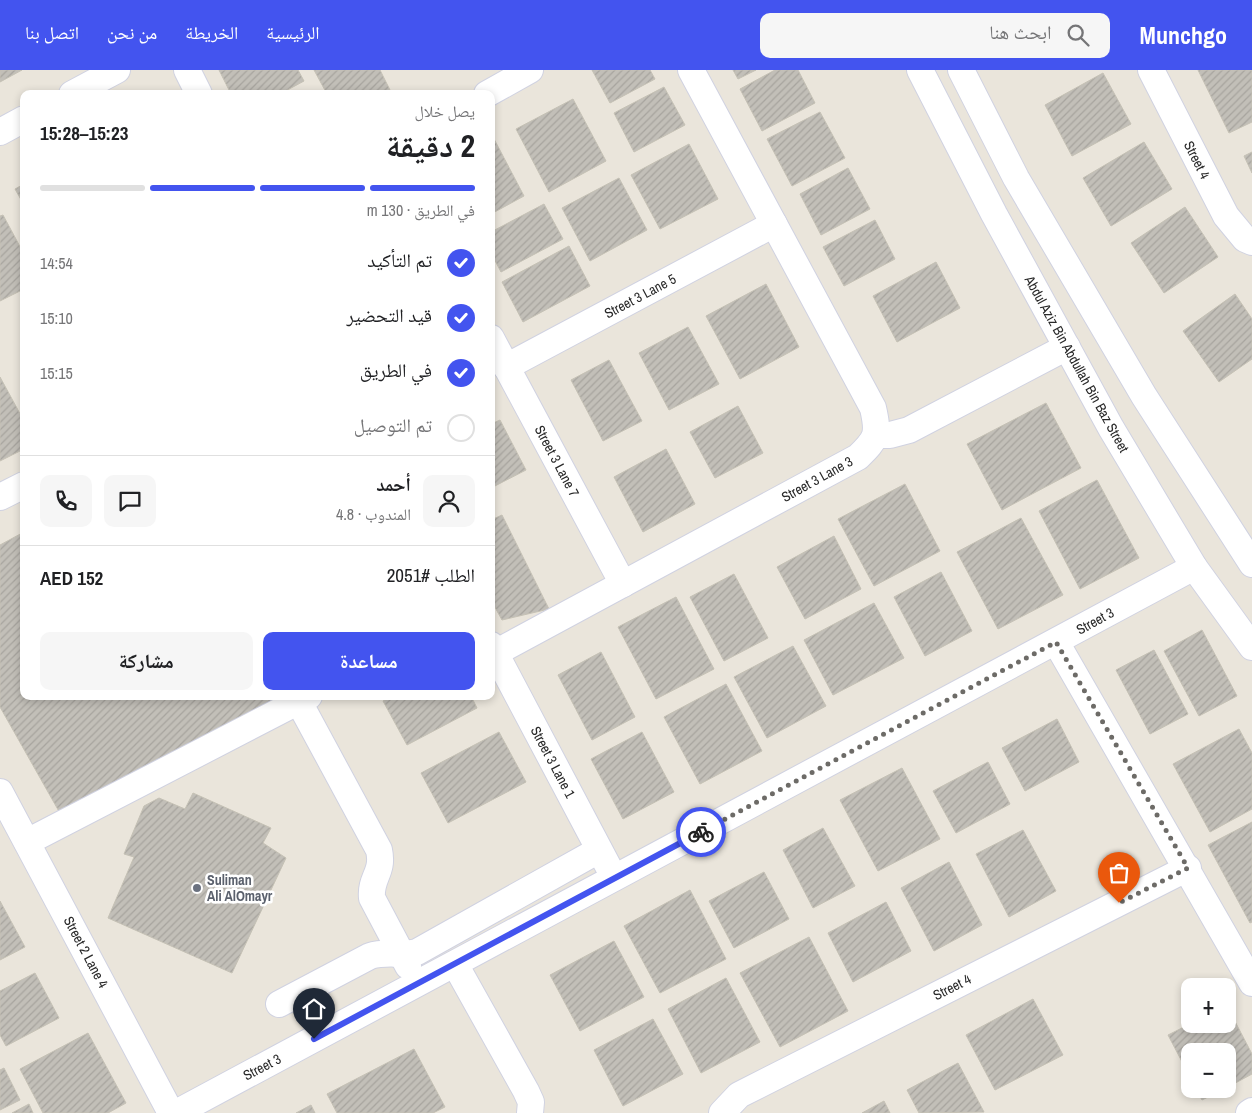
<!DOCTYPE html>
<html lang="ar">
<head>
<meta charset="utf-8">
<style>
	:root { --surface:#fff; --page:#f6f6f6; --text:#202124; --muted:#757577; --line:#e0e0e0; --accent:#4354ef }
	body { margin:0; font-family:"Archivo Narrow","Noto Naskh Arabic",sans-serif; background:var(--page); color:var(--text); direction:rtl; height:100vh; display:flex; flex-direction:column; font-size:19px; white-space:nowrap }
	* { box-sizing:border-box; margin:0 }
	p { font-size:16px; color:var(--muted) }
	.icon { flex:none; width:28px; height:28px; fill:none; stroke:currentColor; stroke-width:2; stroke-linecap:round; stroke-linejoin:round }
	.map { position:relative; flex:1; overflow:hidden; direction:ltr }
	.side { position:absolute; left:20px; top:20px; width:475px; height:610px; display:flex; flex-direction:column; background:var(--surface); border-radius:10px; box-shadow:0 2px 8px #0003; direction:rtl }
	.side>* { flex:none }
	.controls { position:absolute; left:1181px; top:908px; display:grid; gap:10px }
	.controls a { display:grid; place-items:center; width:55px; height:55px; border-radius:10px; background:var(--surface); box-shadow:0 2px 8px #0003; font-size:25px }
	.pin { position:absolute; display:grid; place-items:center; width:42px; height:42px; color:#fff; margin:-51px -21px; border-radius:50% 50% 50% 0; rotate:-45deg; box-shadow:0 0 5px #0007 }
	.pin .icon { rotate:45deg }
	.courier { position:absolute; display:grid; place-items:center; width:50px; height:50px; margin:-25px; border:4px solid #4354ef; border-radius:50%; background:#fff; color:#222; box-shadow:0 1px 6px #0007 }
	.overview em { font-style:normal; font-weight:700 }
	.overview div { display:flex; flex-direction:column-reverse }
	.overview { display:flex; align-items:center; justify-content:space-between; height:85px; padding:0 20px }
	h1 { font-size:32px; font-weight:700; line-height:38px }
	.bar { display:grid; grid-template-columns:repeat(4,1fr); gap:8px 5px; align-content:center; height:60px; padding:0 20px }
	.bar i { height:6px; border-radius:4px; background:var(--line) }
	.bar .active { background:var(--accent) }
	.bar p { grid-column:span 4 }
	.line { display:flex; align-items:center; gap:12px; padding:0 20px; border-top:1px solid var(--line) }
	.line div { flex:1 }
	.round { display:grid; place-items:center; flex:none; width:52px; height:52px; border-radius:10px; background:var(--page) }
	ol { padding:0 20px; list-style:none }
	li { display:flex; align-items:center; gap:15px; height:55px }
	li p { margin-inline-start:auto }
	li .icon { padding:5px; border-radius:50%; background:var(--accent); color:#fff; stroke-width:4 }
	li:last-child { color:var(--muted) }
	li i { width:28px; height:28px; border:2px solid var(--line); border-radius:50% }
	.button { display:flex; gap:10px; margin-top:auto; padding:10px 20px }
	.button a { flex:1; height:58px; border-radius:10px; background:var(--accent); color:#fff; font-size:20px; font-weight:700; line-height:58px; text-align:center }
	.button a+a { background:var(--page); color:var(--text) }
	header { display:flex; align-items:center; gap:30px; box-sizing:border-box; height:70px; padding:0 25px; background:var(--accent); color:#fff }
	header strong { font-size:24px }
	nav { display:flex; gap:28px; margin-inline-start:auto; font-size:18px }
	.search { width:350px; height:45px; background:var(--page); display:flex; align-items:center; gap:12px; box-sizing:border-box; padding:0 18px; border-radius:10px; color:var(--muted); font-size:19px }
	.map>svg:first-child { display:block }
	.building { fill:url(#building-hatch); stroke:#c5c1b5 }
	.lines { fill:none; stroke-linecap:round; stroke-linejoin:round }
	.minor-casing { stroke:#d0d2e1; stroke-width:28 }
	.minor { stroke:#fff; stroke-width:26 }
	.done { stroke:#6d6b67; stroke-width:5; stroke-dasharray:0 9 }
	.route { stroke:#4354ef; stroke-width:6 }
	.worship-dot { fill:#6b7280; stroke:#fff; stroke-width:2 }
	.labels { text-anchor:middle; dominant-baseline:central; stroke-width:5; stroke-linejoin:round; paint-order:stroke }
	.street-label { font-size:14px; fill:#292929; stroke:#fff }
	.worship-label { font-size:14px; font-weight:bold; fill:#5b616d; stroke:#fff; text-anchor:start }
</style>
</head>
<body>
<header>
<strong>Munchgo</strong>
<div class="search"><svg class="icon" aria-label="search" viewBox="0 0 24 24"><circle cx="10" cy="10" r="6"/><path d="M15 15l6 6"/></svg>ابحث هنا</div>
<nav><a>الرئيسية</a><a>الخريطة</a><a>من نحن</a><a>اتصل بنا</a></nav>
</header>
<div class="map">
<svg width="1252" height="1043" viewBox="0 0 1252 1043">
	<defs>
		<pattern id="building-hatch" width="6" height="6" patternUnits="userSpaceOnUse" patternTransform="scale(1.25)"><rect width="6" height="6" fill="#c2bfb8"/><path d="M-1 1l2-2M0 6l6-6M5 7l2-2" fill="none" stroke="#a7a49e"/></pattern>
	</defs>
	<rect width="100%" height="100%" fill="#eae5db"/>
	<g class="building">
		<path d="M0 0H22L0 12Z"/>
		<path d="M219 0H298L304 11 280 24H231Z"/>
		<path d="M314 0H380L392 24H327Z"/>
		<path d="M592 0H650L655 9 610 33Z"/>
		<path d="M733 0H756L738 9Z"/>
		<path d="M775 0H798L815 33 762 61 740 19Z"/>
		<path d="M1198 0H1252V52L1229 63Z"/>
		<path d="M1103 3 1131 54 1072 86 1045 35Z"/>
		<path d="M664 17 685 55 634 82 614 43Z"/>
		<path d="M573 29 606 91 549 122 516 59Z"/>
		<path d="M820 42 845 88 792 116 767 69Z"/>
		<path d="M493 67 524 126 491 144V68Z"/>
		<path d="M1144 72 1172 119 1111 156 1083 108Z"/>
		<path d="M689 74 718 129 660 159 631 105Z"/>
		<path d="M1252 82V103L1244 86Z"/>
		<path d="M848 98 870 139 821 165 800 124Z"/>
		<path d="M619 108 647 160 590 191 562 138Z"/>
		<path d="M24 114V135L15 119Z"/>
		<path d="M544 134 563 169 501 202 491 183V162Z"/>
		<path d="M1185 137 1218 187 1164 223 1131 173Z"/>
		<path d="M3 145 24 184V219L0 231V146Z"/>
		<path d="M875 150 895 189 844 216 823 177Z"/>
		<path d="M569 176 590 216 523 252 502 212Z"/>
		<path d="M936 192 960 238 897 272 873 226Z"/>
		<path d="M766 214 799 277 740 309 706 246Z"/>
		<path d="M1235 224 1252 249V289L1219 312 1183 261Z"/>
		<path d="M688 257 719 314 669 340 639 283Z"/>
		<path d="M609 290 642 351 603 371 571 310Z"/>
		<path d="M0 307 24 351V379L0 391Z"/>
		<path d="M1046 333 1081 398 1002 440 967 374Z"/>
		<path d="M738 336 763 383 715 408 690 362Z"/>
		<path d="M500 350 526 400 491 418V354Z"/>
		<path d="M666 379 695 434 643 462 614 407Z"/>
		<path d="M1097 410 1139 488 1080 519 1039 441Z"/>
		<path d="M905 414 940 481 874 516 838 449Z"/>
		<path d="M502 445 549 539 502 550 491 530V450Z"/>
		<path d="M1021 448 1063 525 998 559 957 482Z"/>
		<path d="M24 462V626H288L61 745 0 637V475Z"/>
		<path d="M834 466 861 519 805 549 777 497Z"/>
		<path d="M941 502 972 561 925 586 894 527Z"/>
		<path d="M734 504 768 568 724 591 690 527Z"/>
		<path d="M676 527 714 599 656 629 618 557Z"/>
		<path d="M874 533 904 588 833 625 804 570Z"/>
		<path d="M1202 560 1237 626 1199 646 1164 581Z"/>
		<path d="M793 576 826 636 767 668 734 607Z"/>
		<path d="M1154 580 1188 644 1150 664 1116 600Z"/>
		<path d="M601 582 635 647 592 670 558 605Z"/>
		<path d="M726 614 762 681 700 714 664 647Z"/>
		<path d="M393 626H471L477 638 407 675 383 631Z"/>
		<path d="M1057 649 1079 692 1025 721 1002 678Z"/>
		<path d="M1239 659 1252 683V739L1210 762 1173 694Z"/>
		<path d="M499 662 526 712 448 753 421 703Z"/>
		<path d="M642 662 674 722 623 749 591 689Z"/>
		<path d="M988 692 1010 734 956 763 933 721Z"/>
		<path d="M902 698 940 769 878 801 840 730Z"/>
		<path d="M193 723 271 758 263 773 286 788 232 903 108 848 134 787 124 784 144 736 159 728 185 739Z"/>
		<path d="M1252 752V852L1250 853 1208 775Z"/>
		<path d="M823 758 855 816 813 838 783 780Z"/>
		<path d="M1023 760 1056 821 1009 847 976 784Z"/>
		<path d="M949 792 982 855 934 881 901 818Z"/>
		<path d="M764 802 789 849 734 878 709 831Z"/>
		<path d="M690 820 726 889 660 923 624 856Z"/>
		<path d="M0 831 25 877 0 890Z"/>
		<path d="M886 832 911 881 853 912 828 863Z"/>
		<path d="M809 867 848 941 780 977 740 903Z"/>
		<path d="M614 871 644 927 580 961 550 905Z"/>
		<path d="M35 903 59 948 6 976 0 965V921Z"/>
		<path d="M726 908 760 972 701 1003 668 939Z"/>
		<path d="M1033 929 1063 985 995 1020 966 965Z"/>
		<path d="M1228 938 1252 984V1004L1228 1017V981H1190V1007L1168 965 1190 954H1228Z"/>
		<path d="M653 949 683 1004 623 1036 594 980Z"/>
		<path d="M88 963 126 1033 108 1043H43L20 999Z"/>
		<path d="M414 979 445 1037 433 1043H337L327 1024Z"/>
		<path d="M958 993 984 1042 919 1043 907 1020Z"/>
		<path d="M4 998 20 1030 0 1040V1000Z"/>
		<path d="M1196 1019H1224L1202 1030Z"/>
		<path d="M884 1031 890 1043H862Z"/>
		<path d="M29 1034 33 1043H12Z"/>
		<path d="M311 1035 315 1043H296Z"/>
	</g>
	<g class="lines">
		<defs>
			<g id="minor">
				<path d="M187 0 199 24"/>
				<path d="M920 0 994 144 1111 358 1194 497 1252 577"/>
				<path d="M961 0 1016 108 1144 326 1252 494"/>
				<path d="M1151 0 1226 146 1245 169 1252 172"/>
				<path d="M72 24 117 0"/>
				<path d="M487 24 530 0"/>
				<path d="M0 62 24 49"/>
				<path d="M491 268 623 514"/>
				<path d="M506 297 774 154"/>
				<path d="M876 365H890L909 360 1067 277"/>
				<path d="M0 427 24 415"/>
				<path d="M1056 572 1252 913"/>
				<path d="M491 575 608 796"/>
				<path d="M495 583 858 387C877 369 879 364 873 338L691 0"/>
				<path d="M299 632 379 780C384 803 370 807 372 828L408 896"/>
				<path d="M0 722 171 1043"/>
				<path d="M27 772 309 626"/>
				<path d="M455 894 526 1021 531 1032 530 1043"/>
				<path d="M279 934 370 886C385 881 401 886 417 882L599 780"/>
				<path d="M176 1043 1194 497"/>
				<path d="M722 1043 739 1025 1188 798"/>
				<path d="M1249 1043 1252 1041"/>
			</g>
		</defs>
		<use href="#minor" class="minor-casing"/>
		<use href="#minor" class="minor"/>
	</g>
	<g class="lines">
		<path class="done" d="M701 762 1056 572 1188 798 1119 833"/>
		<path class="route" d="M314 969 701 762"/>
	</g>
	<circle class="worship-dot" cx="197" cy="818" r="5"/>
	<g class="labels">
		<g class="street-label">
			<text transform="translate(1197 90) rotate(63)">Street 4</text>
			<text transform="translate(640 226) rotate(-28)">Street 3 Lane 5</text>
			<text transform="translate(1077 294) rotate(61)">Abdul Aziz Bin Abdullah Bin Baz Street</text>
			<text transform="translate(557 391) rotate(62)">Street 3 Lane 7</text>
			<text transform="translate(817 409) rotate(-29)">Street 3 Lane 3</text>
			<text transform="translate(1095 551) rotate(-29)">Street 3</text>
			<text transform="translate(553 692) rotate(62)">Street 3 Lane 1</text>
			<text transform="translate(86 882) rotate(62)">Street 2 Lane 4</text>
			<text transform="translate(952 917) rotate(-27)">Street 4</text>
			<text transform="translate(262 997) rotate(-28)">Street 3</text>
		</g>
		<g class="worship-label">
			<text x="207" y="810">Suliman<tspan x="207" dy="16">Ali AlOmayr</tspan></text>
		</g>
	</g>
</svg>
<div class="controls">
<a>+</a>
<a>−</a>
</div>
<div class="pin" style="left:1119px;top:833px;background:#ea580c"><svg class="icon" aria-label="bag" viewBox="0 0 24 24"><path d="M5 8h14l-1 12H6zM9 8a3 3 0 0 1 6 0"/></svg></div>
<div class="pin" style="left:314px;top:969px;background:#1f2937"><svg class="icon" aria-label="home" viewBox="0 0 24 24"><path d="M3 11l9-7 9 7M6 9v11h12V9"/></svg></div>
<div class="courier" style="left:701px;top:762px"><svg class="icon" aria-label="bike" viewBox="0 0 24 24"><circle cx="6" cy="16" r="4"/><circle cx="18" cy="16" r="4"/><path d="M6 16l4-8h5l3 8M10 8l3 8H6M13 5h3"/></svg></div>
<section class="side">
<div class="overview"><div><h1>2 دقيقة</h1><p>يصل خلال</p></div><em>15:23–15:28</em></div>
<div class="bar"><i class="active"></i><i class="active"></i><i class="active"></i><i></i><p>في الطريق · 130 m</p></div>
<ol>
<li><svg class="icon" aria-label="check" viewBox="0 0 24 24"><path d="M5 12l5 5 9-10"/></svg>تم التأكيد<p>14:54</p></li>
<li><svg class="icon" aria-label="check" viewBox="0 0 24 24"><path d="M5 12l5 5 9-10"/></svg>قيد التحضير<p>15:10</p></li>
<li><svg class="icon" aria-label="check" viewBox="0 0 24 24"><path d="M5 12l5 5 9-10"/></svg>في الطريق<p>15:15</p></li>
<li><i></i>تم التوصيل</li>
</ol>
<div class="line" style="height:90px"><a class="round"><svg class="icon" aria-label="person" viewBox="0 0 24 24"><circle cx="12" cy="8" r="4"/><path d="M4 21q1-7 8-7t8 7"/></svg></a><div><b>أحمد</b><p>المندوب · 4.8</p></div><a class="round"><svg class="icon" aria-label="chat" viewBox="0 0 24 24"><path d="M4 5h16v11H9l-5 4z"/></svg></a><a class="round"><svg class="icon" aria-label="phone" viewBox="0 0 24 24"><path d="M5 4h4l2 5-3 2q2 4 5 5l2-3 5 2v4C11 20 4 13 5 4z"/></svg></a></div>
<div class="line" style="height:65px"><div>الطلب #2051</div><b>AED 152</b></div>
<div class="button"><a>مساعدة</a><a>مشاركة</a></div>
</section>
</div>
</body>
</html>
